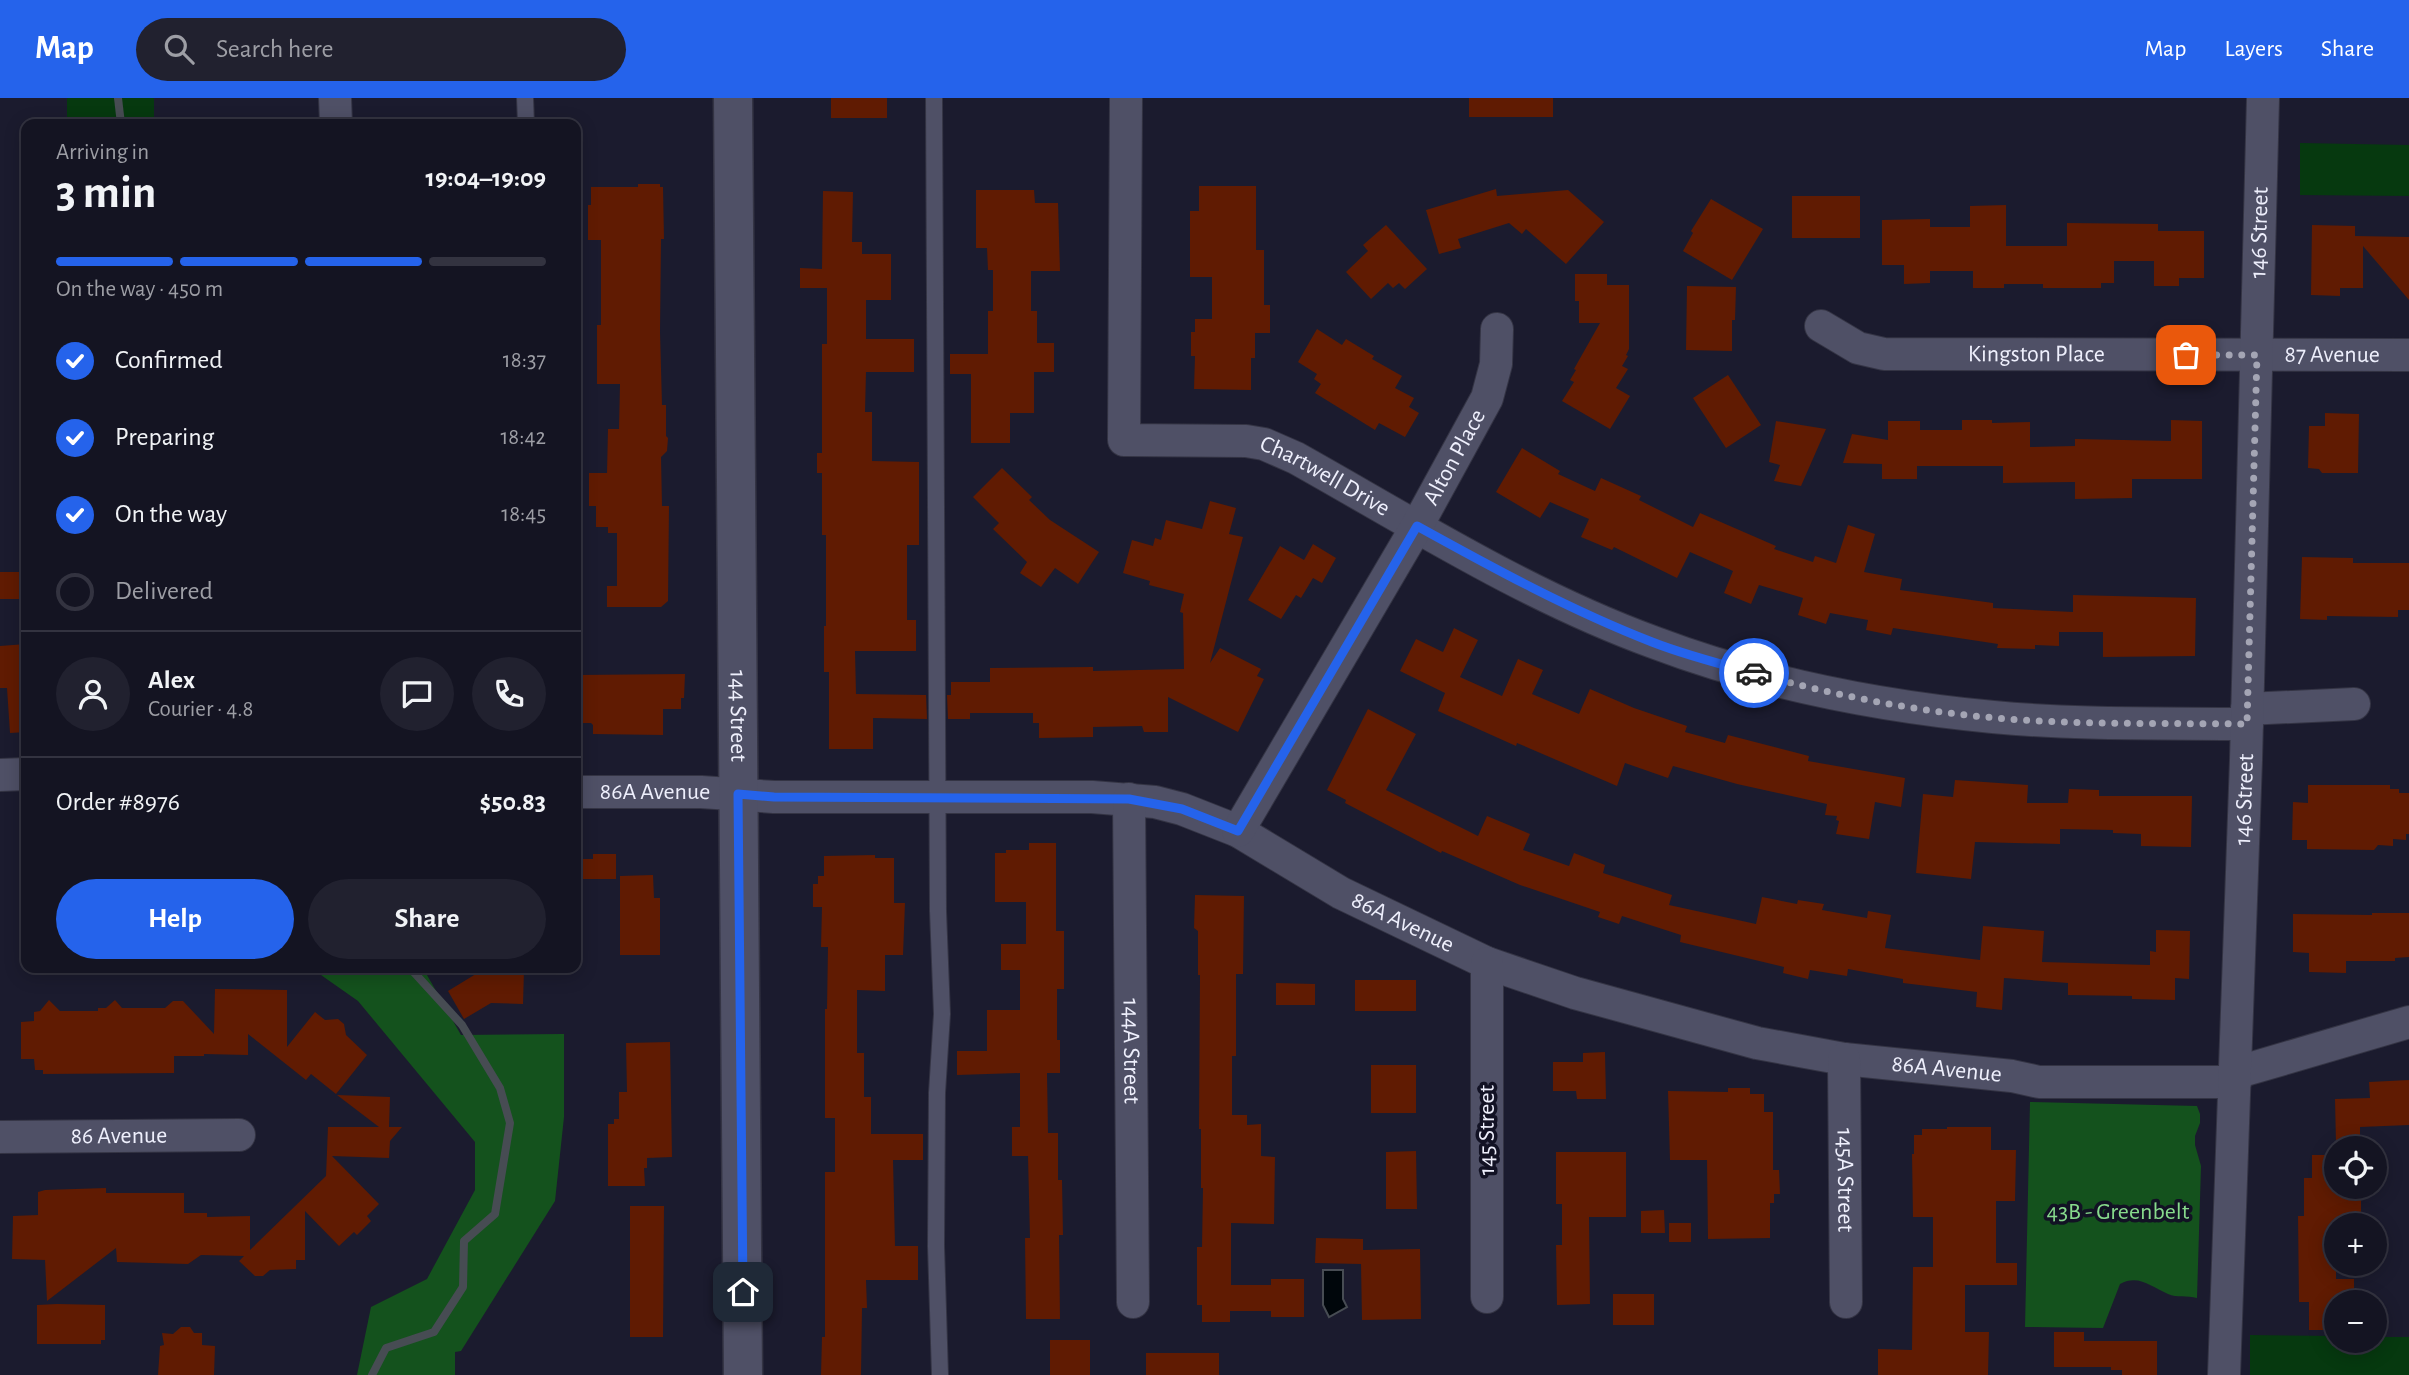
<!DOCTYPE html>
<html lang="en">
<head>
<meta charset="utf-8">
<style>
	:root { --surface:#141422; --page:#21212f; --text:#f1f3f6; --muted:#9d9ea5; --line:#333340; --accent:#2563eb }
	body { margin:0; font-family:"Alegreya Sans",sans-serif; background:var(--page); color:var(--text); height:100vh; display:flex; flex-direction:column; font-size:26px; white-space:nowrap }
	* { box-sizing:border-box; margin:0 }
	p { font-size:23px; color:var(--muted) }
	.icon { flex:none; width:38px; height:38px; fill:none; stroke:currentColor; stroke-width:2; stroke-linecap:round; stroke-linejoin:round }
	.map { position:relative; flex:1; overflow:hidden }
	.details { position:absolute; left:21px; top:21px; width:560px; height:854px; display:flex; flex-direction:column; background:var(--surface); border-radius:14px; box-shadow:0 4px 18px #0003,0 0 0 2px var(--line) }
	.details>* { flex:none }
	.controls { position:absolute; left:2324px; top:1038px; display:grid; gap:14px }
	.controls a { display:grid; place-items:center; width:63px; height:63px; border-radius:50%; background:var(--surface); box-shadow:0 4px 18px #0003,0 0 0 2px var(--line); font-size:35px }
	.pin { position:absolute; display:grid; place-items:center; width:60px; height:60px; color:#fff; margin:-30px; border-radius:14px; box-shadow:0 4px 10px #0006 }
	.courier { position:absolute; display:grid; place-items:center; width:70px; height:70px; margin:-35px; border:5px solid #2563eb; border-radius:50%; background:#fff; color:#222; box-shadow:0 2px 9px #0007 }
	.summary em { font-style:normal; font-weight:600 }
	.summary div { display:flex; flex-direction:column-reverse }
	.summary { display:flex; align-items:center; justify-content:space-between; height:119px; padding:0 35px }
	h1 { font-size:46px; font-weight:600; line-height:52px }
	.bar { display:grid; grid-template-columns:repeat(4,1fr); gap:10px 7px; align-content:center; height:84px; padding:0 35px }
	.bar i { height:9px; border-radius:5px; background:var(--line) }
	.bar .active { background:var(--accent) }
	.bar p { grid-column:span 4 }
	.line { display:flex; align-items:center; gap:18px; padding:0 35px; border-top:2px solid var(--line) }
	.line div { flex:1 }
	.round { display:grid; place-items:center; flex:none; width:74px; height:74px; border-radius:37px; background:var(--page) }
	ol { padding:0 35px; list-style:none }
	li { display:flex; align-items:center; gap:21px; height:77px }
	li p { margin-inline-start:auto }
	li .icon { padding:7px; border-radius:50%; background:var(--accent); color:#fff; stroke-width:4 }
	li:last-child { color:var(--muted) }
	li i { width:38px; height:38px; border:4px solid var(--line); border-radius:50% }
	.button { display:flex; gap:14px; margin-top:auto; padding:14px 35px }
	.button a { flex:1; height:80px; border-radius:42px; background:var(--accent); color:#fff; font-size:28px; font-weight:600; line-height:80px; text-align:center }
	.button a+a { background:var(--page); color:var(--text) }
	header { display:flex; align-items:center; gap:42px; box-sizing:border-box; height:98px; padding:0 35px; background:var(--accent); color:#fff }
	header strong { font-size:33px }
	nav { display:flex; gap:38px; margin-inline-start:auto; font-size:24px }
	.search { width:490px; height:63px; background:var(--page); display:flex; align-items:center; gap:18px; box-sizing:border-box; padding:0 24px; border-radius:38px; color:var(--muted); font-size:26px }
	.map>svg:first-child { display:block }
	.green { fill:#06390f }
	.forest { fill:#14521d }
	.water { fill:#00060b; stroke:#474c53; stroke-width:2 }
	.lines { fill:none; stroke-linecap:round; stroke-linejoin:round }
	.stream { stroke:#474c53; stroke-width:8 }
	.building { fill:#601b02 }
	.service-casing { stroke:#343444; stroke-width:18 }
	.minor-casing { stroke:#343444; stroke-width:34 }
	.secondary-casing { stroke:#343444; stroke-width:41 }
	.service { stroke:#4f5066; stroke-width:16 }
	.minor { stroke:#4f5066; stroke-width:32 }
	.secondary { stroke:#4f5066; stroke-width:38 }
	.done { stroke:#a4a5b4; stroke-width:7; stroke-dasharray:0 12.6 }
	.route { stroke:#2563eb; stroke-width:9 }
	.labels { text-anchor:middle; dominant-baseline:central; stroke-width:7; stroke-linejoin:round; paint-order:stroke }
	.street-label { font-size:24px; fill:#eeeffc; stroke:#121224 }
	.park-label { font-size:24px; fill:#87da8c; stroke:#121224 }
</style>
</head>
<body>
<header>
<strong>Map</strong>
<div class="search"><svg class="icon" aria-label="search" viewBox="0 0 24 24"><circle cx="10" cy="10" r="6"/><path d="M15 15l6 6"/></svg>Search here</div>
<nav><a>Map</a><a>Layers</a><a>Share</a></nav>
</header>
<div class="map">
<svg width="2409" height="1277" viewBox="0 0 2409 1277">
	<rect width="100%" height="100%" fill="#1b1b2e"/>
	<g class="green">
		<rect x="67" y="0" width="87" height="26"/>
		<path d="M2300 45 2409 47V98L2300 97Z"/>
		<path d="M2250 1237 2336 1238V1242H2375V1239H2409V1277H2250Z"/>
	</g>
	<g class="forest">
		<path d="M311 870H423L461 937 564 936V1019L555 1103 461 1253 455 1254V1277H357L371 1209 427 1181 475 1092V1044L358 903Z"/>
		<path d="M2030 1004 2197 1008 2200 1016V1025L2195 1038V1047L2201 1068 2197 1200C2187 1197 2177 1200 2168 1196 2151 1189 2139 1176 2120 1186L2103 1230 2025 1229Z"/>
	</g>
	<path class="water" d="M1323 1172H1343V1201L1347 1209 1329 1219 1323 1207Z"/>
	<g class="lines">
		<g class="stream">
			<path d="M118 0 121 26"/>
			<path d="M372 1277 386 1250 434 1234 463 1189 464 1143 495 1116 510 1025 500 990 462 927 410 870"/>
		</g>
	</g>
	<g class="building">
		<rect x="831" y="0" width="56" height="20"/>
		<rect x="1469" y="0" width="84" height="19"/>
		<path d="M638 86H660V89H663L664 141H661L660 234 662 307H666V338L668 340 667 353 661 359 662 408H669L668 503 661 509H607V488H617V435H608V429H596V408H589V375H607L608 331H619L620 286H597V227H601V142H588V107H591V89H638Z"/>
		<path d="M1199 88H1256V152H1264V207H1270V235H1255V260H1251V292L1194 291 1195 258H1191V234H1195V221H1212V179H1190V113H1199Z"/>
		<path d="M1496 91 1497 98 1568 92 1604 124 1566 166 1526 131 1522 136 1509 125 1458 141 1461 150 1439 156 1426 112Z"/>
		<path d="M976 92H1034L1035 105H1058L1060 173H1031V213H1037V245H1054V274H1034V315H1010V345H971V276H950V256H988V213H993V172H988L987 150H976Z"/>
		<path d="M823 93 853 94 852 144H862V156H891V202H866V241H914V274H866L865 314H872V363L919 364V447H907V522H916V553H855L856 596 926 597 927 621 873 620V651H829V574H824V528H826V437H822V375H817V355H822V246H827V190H800V170L822 171Z"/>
		<rect x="1792" y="98" width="68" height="42"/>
		<path d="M1711 101 1763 131 1732 182 1683 153 1693 135 1691 133Z"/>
		<path d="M2006 107V148H2067V125L2158 126V133H2204V180H2179V188H2154V163H2114V185H2101V190H2043V186H2004V190H1973V173H1930V185L1904 186V167H1882V122L1930 121V129H1970V108Z"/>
		<path d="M1386 127 1427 171 1405 191 1399 185 1393 190 1388 185 1371 201 1346 174 1368 153 1363 147Z"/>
		<path d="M2312 127 2355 128V138L2409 139V202L2363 148V190H2340V198L2311 197Z"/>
		<path d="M1575 176H1607V187H1629V251L1626 257 1628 258 1622 268 1628 271 1616 290 1630 298 1610 331 1562 303 1574 284 1570 282 1576 272 1574 271 1600 225H1579V203H1575Z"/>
		<path d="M1687 188 1736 189 1735 222H1732V253L1686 252Z"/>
		<path d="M1317 231 1342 247 1346 241 1374 258 1372 261 1402 278 1395 290 1414 300 1409 309 1419 315 1405 339 1379 325 1375 332 1315 295 1321 286 1314 281 1317 276 1298 264Z"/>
		<path d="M1728 277 1761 327 1726 350 1693 300Z"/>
		<path d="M2325 315 2359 316 2358 375H2322L2319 371 2308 370 2309 328H2325Z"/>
		<path d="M1962 322H1992V325L2030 324V349L2075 348V341L2171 343V322L2202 323V381H2132V400L2075 401V384L2003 385V368H1917V381H1882V366L1843 365 1852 336 1888 342V323H1920V332H1962Z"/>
		<path d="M1776 323 1826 331 1801 388 1774 383 1780 367 1769 364Z"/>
		<path d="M1522 350 1560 373 1558 376 1595 393 1601 380 1641 398 1639 402 1693 429 1700 415 1776 448 1774 451 1813 464 1815 458 1836 465 1848 427 1875 436 1864 474 1902 481 1900 492 1993 505V510L2073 514V497L2196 500 2195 558 2103 559V534H2059V548L2035 547V551L1997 550 1998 546 1893 530 1891 537 1866 532 1868 522 1830 515 1826 526 1798 517 1803 500 1759 487 1751 506 1724 495 1733 473 1690 454 1677 480 1614 449 1612 452 1581 439 1589 421 1550 404 1540 420 1496 394Z"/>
		<path d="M1002 370 1032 399 1029 402 1050 422 1099 454 1078 486 1055 470 1041 489 1020 475 1027 464 993 431 999 425 973 399Z"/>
		<path d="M1210 403 1236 410 1229 436 1243 439 1210 565 1220 550 1261 571 1257 578 1264 581 1238 634 1168 599V634H1144L1142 628 1093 629V639L1039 640V625H1033V615H970V621H948L947 597H951V584H990V570L1093 569V573L1184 571 1183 515 1180 514 1184 496 1149 487 1150 483 1123 475 1132 442 1153 448 1155 440 1161 442 1166 422 1202 431Z"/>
		<path d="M1313 446 1336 460 1322 485 1313 480 1301 500 1296 497 1281 521 1248 502 1280 448 1304 462Z"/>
		<path d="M2302 459 2353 460V465H2409V512H2398V519L2327 518V522L2300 521Z"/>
		<rect x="0" y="474" width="26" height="27"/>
		<path d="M1454 530 1478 542 1460 579 1502 598 1518 561 1543 572 1532 596 1579 616 1590 591 1634 610 1687 628 1685 634 1725 645 1728 637 1809 658 1808 663 1905 680 1901 709 1875 704 1869 741 1836 736 1839 723 1836 722 1837 718 1825 717 1827 706 1737 686 1673 668 1668 680 1625 665 1617 688 1517 645 1516 648 1438 613 1445 595 1400 573 1416 541 1443 554Z"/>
		<path d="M26 546V634L10 635 7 590H0V548Z"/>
		<path d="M685 576 684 600H681V611H663V637L593 636V627L591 625H576V577Z"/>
		<path d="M1368 611 1416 636 1386 692 1478 738 1487 718 1530 736 1523 752 1569 768 1574 755 1605 767 1603 775 1672 797 1669 807 1756 826 1762 799 1797 806 1798 802 1824 806 1822 812 1867 820 1868 813 1891 817 1885 850 1980 862 1983 828 2044 833 2042 864 2150 867V853L2156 854V832L2190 833 2189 881 2175 880V902L2132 901V898L2068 897V885L2004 880 2002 912 1976 909 1977 894 1903 885V881L1848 871 1847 878 1810 872 1808 881 1783 875 1784 869 1680 844 1681 837 1622 818 1619 826 1598 819 1600 814 1520 787 1442 753 1441 755 1345 705 1346 702 1327 692Z"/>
		<path d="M1955 682 2028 687 2027 705H2068L2069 691 2099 692V698H2192L2191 749 2141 748V736L2113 735V732L2060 731V746L1975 744 1971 781 1916 775 1923 696 1953 699Z"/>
		<path d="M2308 687H2390V691H2399V695H2409V736H2406V742L2393 741V748L2378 747 2374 752 2307 751V742H2292L2293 704 2308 705Z"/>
		<path d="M1029 745H1056V833H1064V891H1057V942H1060V975H1047L1048 1035H1058V1082H1062L1063 1137H1059L1060 1221H1026L1025 1140H1030L1028 1058H1012V1029H1020V975L957 977V953H987V912H1020V872H1001V846H1026V804H995V755H1006V752H1029Z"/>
		<path d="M593 756H616V781H576V761H593Z"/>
		<path d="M875 757V760H894V805H905L903 857H885V893L857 892V955H864V999H871V1036H923V1062H893L895 1148H918V1182H866L867 1210H862L861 1277H821L822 1239H825V1074H835V1020H825V911H827L828 849H821L822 809H813V786H818V778H824V758Z"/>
		<path d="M653 777 654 800H660V857H620V778Z"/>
		<path d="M1195 797 1244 798 1243 876H1236V958H1232V1017H1247V1027L1261 1026V1058L1275 1059 1274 1126 1231 1125V1187H1271V1181H1304V1219H1271V1213H1230V1224H1202V1207H1197V1149H1202L1203 1090H1201V1031H1199L1200 877H1198V833L1194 830Z"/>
		<path d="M2372 815H2409V859L2395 860V863H2346V875L2309 874V855L2293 854V816L2372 817Z"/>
		<path d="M484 871 524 872 523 906 491 905 464 921 448 893Z"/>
		<rect x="1355" y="882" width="61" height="31"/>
		<path d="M1276 885 1315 886V907H1276Z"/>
		<path d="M215 891 287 892V949L315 914 325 922 338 921 344 926 346 937 367 957 336 996 311 976 306 982 248 936V957L204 956V958H174V975L43 976V972H35L34 961H21V924L34 923V914L40 913 49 902 60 913H98V910H106L115 902 122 910H165L173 903H183L214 936Z"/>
		<path d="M670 944 672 1059 647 1060V1070H644L645 1088H608V1026H614V1021H619V994H627L626 945Z"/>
		<path d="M1605 954 1606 1001H1577L1576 993H1553V964H1583V955Z"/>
		<rect x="1371" y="967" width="45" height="48"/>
		<path d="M2409 982V1027L2360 1029V1046H2336L2335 1001 2370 1000 2369 984Z"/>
		<path d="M1728 990H1750V996H1764V1014H1773V1072H1779L1780 1096H1774V1105H1770V1140L1708 1141 1707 1062H1670L1668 993 1728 994Z"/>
		<path d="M337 997 390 999 389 1029H402L390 1043 389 1060 332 1058 379 1106 367 1118 371 1123 357 1137 354 1134 339 1148 305 1113V1162H296V1171L270 1172 263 1178H255L239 1163 244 1158 201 1157 188 1166 117 1164 116 1150 47 1203 45 1162 12 1161 13 1118 38 1117V1094L45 1092 106 1090V1095H184V1115H207V1119L250 1118V1152L326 1078 328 1029H379Z"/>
		<path d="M1947 1029H1991V1052H2016L2015 1103H1996V1165H2017V1187H1965V1234H1989L1988 1277H1878V1251L1912 1252 1913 1169H1933V1119H1913L1912 1056H1914V1037H1922V1031H1947Z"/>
		<path d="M1416 1053 1417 1111H1386V1054Z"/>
		<path d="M1556 1054H1626V1119H1589L1590 1206 1557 1207 1556 1147H1562V1106H1556Z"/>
		<path d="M2312 1057H2336V1088H2361V1127H2336V1181H2354V1204H2336V1232H2309V1204H2299L2298 1118H2304V1080H2312Z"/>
		<path d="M630 1108H664L663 1239H630Z"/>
		<path d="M1664 1112 1665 1135H1641V1113Z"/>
		<rect x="1669" y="1125" width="22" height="19"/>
		<path d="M1316 1140 1363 1141V1152L1420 1151 1421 1221 1362 1222 1361 1166 1315 1165Z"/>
		<rect x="1613" y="1196" width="41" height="31"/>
		<path d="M57 1206 105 1207V1242H101V1246H37V1207Z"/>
		<path d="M181 1229H190L194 1235H202V1247L215 1248 214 1277H158L160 1248 164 1247 162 1235 173 1236Z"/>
		<path d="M2054 1234H2084V1243H2157V1277H2122V1272H2111V1269H2054Z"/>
		<rect x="1050" y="1242" width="40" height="35"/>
		<rect x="1146" y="1255" width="73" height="22"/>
	</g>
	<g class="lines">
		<defs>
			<g id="service">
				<path d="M525 0 526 26"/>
				<path d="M934 0 938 813 942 916 937 995 936 1148 940 1277"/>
			</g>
			<g id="minor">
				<path d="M335 0 336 26"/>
				<path id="s1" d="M1126 0 1124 342 1246 343 1264 346 1296 360C1412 425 1527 498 1653 544 1761 585 1878 608 1993 619 2077 627 2162 625 2247 626"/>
				<path id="s2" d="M1821 228 1858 250 1884 256 2409 257"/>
				<path d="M2247 611 2354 606"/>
				<path d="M0 677 26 676"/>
				<path id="s3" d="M576 694H701L774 699H1092L1155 704 1182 711 1238 733 1341 795 1487 865 1575 895 1757 945 1844 961 2012 978 2039 984H2235"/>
				<path id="s4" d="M1129 701 1133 1204"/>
				<path id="s5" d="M1238 733 1417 428 1487 300 1496 266 1497 231"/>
				<path d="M1487 865V1199"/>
				<path id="s6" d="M1844 961 1846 1204"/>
				<path d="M2235 975 2409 924"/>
				<path id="s7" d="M0 1039 239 1037"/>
				<path id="s8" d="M2224 1277 2246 662 2263 0"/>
			</g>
			<g id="secondary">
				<path id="s9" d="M733 0 743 1277"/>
			</g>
		</defs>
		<use href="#service" class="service-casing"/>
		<use href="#minor" class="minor-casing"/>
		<use href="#secondary" class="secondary-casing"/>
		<use href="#service" class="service"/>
		<use href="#minor" class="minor"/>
		<use href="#secondary" class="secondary"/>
	</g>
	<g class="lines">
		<path class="done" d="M1754 575C1832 597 1914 613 1996 620 2079 627 2163 625 2247 626L2257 257H2186"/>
		<path class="route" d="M743 1194 738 696 774 699 1129 701 1182 711 1238 733 1417 428C1493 470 1570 512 1652 544 1685 557 1720 566 1754 575"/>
	</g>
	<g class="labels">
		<g class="street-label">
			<text stroke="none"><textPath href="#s8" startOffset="1143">146 Street</textPath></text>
			<text stroke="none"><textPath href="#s2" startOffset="222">Kingston Place</textPath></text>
			<text stroke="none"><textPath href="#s2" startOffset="518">87 Avenue</textPath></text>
			<text stroke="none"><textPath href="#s5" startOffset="432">Alton Place</textPath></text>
			<text stroke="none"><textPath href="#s1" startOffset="551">Chartwell Drive</textPath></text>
			<text stroke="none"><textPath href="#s9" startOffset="618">144 Street</textPath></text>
			<text stroke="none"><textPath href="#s3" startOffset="79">86A Avenue</textPath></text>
			<text stroke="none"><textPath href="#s8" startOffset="576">146 Street</textPath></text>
			<text stroke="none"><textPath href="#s3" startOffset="856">86A Avenue</textPath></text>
			<text stroke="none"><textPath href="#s4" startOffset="252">144A Street</textPath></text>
			<text stroke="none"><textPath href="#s3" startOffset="1423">86A Avenue</textPath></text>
			<text transform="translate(1487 1032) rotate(-90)">145 Street</text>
			<text stroke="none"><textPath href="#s7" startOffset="119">86 Avenue</textPath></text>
			<text stroke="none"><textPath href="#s6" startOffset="121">145A Street</textPath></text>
		</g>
		<g class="park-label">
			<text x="2118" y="1114">43B - Greenbelt</text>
		</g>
	</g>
</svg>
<div class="controls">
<a><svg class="icon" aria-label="locate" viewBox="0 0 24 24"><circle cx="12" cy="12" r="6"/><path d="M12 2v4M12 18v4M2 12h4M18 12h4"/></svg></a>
<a>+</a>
<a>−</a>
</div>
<div class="pin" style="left:2186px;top:257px;background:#ea580c"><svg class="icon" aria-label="bag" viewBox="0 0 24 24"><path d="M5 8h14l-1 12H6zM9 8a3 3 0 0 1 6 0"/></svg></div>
<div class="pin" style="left:743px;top:1194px;background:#1f2937"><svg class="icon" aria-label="home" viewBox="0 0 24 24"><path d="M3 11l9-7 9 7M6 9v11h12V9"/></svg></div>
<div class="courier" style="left:1754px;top:575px"><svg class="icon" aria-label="car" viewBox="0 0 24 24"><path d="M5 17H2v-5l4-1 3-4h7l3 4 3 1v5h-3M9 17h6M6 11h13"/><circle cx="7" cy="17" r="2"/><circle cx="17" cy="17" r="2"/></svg></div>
<section class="details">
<div class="summary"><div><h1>3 min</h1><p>Arriving in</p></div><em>19:04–19:09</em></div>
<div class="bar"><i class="active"></i><i class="active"></i><i class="active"></i><i></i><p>On the way · 450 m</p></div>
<ol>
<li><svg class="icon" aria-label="check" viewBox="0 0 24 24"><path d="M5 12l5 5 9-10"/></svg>Confirmed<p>18:37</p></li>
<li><svg class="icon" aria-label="check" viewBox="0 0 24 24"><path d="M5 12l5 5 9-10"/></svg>Preparing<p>18:42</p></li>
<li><svg class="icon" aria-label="check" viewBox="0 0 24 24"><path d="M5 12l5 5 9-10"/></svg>On the way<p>18:45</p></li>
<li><i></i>Delivered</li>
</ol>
<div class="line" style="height:126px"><a class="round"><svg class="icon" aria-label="person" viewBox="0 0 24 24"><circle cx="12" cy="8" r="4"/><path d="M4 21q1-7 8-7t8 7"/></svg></a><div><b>Alex</b><p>Courier · 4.8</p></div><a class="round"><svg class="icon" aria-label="chat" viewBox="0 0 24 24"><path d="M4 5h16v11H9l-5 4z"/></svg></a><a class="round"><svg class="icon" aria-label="phone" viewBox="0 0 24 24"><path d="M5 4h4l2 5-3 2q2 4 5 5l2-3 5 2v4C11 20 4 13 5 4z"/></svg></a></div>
<div class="line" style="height:91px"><div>Order #8976</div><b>$50.83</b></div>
<div class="button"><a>Help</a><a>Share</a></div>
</section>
</div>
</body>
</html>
